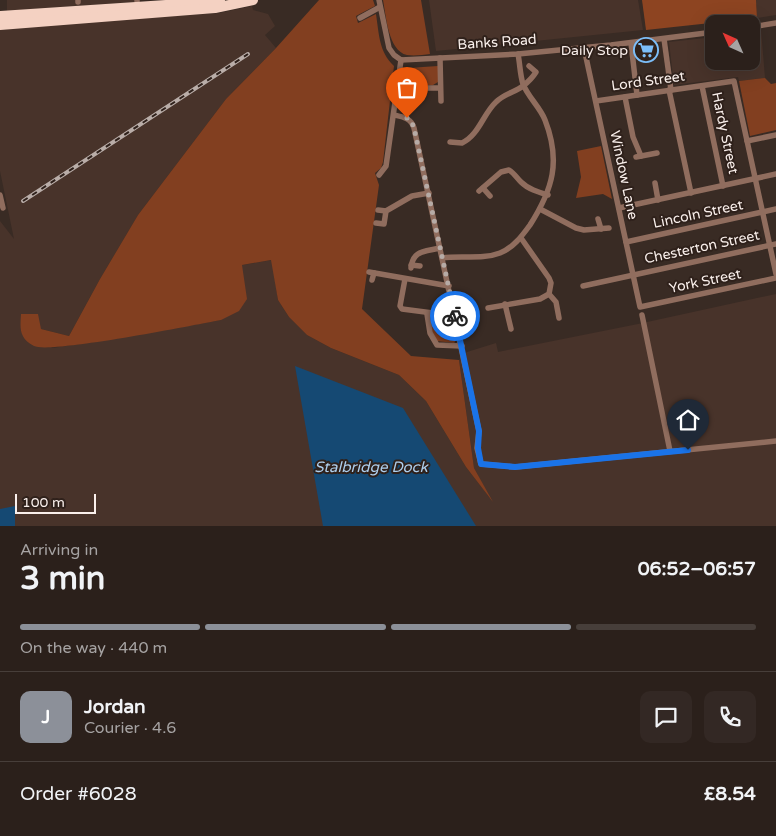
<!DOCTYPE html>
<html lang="en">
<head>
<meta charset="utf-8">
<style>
	:root { --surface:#2b201b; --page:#332824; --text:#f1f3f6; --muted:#a6a3a3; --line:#473e3a; --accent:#8c9099 }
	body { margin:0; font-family:"Varela Round",sans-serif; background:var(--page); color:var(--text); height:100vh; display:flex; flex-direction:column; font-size:19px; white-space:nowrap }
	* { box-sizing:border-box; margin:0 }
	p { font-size:16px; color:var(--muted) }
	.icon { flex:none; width:28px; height:28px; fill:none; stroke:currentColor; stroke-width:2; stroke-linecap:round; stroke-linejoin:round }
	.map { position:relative; height:526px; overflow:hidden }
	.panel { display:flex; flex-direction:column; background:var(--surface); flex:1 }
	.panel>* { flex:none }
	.needle { width:32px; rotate:315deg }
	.controls { position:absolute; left:705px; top:15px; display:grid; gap:10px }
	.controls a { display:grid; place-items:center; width:55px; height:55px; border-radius:10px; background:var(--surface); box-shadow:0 5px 20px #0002,0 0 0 1px var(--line); font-size:25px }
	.scale { position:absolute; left:15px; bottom:12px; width:81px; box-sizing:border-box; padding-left:5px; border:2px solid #faf0ec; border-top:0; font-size:14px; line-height:18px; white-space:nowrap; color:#faf0ec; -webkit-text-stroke:4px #2f211b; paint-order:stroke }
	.pin { position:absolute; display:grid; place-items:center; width:42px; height:42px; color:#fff; margin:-51px -21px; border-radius:50% 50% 50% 0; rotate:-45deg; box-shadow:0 0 5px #0007 }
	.pin .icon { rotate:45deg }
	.courier { position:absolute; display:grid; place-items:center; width:50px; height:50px; margin:-25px; border:4px solid #1a73e8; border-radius:50%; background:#fff; color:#222; box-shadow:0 1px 6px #0007 }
	.summary em { font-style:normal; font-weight:700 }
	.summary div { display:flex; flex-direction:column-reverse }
	.summary { display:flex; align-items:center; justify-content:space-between; height:85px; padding:0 20px }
	h1 { font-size:32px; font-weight:700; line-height:38px }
	.bar { display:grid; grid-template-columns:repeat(4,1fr); gap:8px 5px; align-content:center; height:60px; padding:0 20px }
	.bar i { height:6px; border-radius:4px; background:var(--line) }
	.bar .active { background:var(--accent) }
	.bar p { grid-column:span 4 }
	.line { display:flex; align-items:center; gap:12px; padding:0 20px; border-top:1px solid var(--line) }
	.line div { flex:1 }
	.round { display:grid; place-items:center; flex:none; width:52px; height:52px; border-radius:10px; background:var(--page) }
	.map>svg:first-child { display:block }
	.built { fill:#48332a }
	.green { fill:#823f20 }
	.forest { fill:#8d4421 }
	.water { fill:#154973 }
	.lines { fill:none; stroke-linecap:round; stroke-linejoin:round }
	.street { stroke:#906d5e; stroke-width:5.5 }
	.highway { stroke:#f4d1c2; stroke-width:10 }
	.rail-casing { stroke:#b9ada8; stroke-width:4 }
	.rail { stroke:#2f211b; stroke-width:2; stroke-dasharray:5.5; stroke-linecap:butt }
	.done { stroke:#b6aba6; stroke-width:5; stroke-dasharray:0 9 }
	.route { stroke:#1a73e8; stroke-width:6 }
	.labels { text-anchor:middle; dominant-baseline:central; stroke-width:4; stroke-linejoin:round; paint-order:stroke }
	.street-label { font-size:14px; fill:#faf0ec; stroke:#2f211b }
	.poi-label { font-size:14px; fill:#faf0ec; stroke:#2f211b; text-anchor:end }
	.water-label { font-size:15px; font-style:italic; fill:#aecfee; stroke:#2f211b }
</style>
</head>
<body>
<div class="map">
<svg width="776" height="526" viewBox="0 0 776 526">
	<rect width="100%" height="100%" fill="#392b24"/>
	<g class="built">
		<path d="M7 0H134V2L7 11Z"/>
		<path d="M429 0H638L643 30 436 51Z"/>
		<path d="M756 0H776V15L757 18Z"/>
		<path d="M252 6 253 10 268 14 275 26 265 35 276 48 226 99 138 215 100 279 69 336 41 329 22 314 52 348 87 343 221 320 242 265 272 260 278 300 289 317 307 335 331 348 399 375 426 401 466 467 490 498 474 468 459 360 467 352 496 343 498 352 638 324 776 294V526H0V221L14 239 0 171V30L43 25 219 13Z"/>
		<path d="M761 30 765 78 739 81 738 77 674 85 669 42 714 37V61H751V32Z"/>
	</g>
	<g class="green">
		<path d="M319 0H373L375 6 356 16 358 23 376 14C379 34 379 52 394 66L383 162 381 168 375 173 379 185 362 309 411 356 459 360 474 468 493 502 466 467 426 401 399 375 331 348 307 335 289 317 278 300 271 260 242 265 247 299 239 311 221 320C194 325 50 354 34 346 19 338 20 329 21 314H38L41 329 69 336 100 279 138 215 226 99 276 48Z"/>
		<path d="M383 0H421L430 54C423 55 414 56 407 55 388 51 386 15 383 0Z"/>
		<path d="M438 66V82L433 85H426L423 90 413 92 408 68Z"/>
		<path d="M765 78 771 84 776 83V130L750 136 739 81Z"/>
		<path d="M601 146 612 199 603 194 576 198 581 177 577 151Z"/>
		<path d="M434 318 450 320 455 342 454 343 437 341 432 333 430 324Z"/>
	</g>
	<path class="forest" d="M642 0H756L757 18 646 30Z"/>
	<g class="water">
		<path d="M295 366 403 408 476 526H323Z"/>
		<path d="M15 506V526H0V509Z"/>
	</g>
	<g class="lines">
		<g class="street">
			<path d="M78 0V2"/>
			<path d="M137 0V1"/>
			<path d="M379 0 389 48 394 55 401 60"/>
			<path d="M360 18 380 7"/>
			<path d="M751 27 776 23"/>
			<path d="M664 39 671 90"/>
			<path d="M631 43 637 95"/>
			<path d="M584 48 640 307 776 278"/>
			<path d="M440 58 441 101"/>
			<path d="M401 60 518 54 611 45 714 32"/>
			<path d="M702 86 723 186"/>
			<path d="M426 88H440"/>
			<path d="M669 90 691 193"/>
			<path d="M625 97 633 137 641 156"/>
			<path d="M596 101 734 81 776 274"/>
			<path d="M394 115C403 117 411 118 414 128L474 408 479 431 477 448 481 464 515 467 776 441"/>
			<path d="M747 141 776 135"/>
			<path d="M450 142 462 143C479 135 483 114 496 102 504 94 515 92 523 86 528 82 533 77 536 72L529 66"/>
			<path d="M636 157 657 153"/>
			<path d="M379 175 386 166 401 60"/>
			<path d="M655 183 658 200"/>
			<path d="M483 188 490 196"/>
			<path d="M479 191 501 172 509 170C514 173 516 177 521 182 528 189 538 192 548 195"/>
			<path d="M0 195 3 208"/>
			<path d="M619 208 776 174"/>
			<path d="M540 209 576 228 584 230 609 228"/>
			<path d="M378 210 386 211"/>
			<path d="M598 219 601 229"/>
			<path d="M376 223 384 224 386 211 412 196 429 193"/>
			<path d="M626 242 776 209"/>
			<path d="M442 258C461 255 482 260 500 253 513 248 522 236 530 225 553 189 561 161 545 120 540 107 528 97 523 84 520 75 520 64 518 54"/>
			<path d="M411 265 420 266"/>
			<path d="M411 268C413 250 424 252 440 248"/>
			<path d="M369 272 449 286"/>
			<path d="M405 279 400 306 402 309 456 316"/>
			<path d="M372 280 374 273"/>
			<path d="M583 286 776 244"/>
			<path d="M549 294 556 302 559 318"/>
			<path d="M505 304 511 329"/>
			<path d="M488 308 540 299 549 294 551 283 549 278 521 238"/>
			<path d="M427 314 430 333 437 345 462 346"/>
			<path d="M642 315 670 451"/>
		</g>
		<g class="highway">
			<path d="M0 16 211 2 220 0"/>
			<path d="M0 25 215 8 253 0"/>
		</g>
		<defs>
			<path id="rail" d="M23 201 248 54"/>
		</defs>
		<use href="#rail" class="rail-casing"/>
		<use href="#rail" class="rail"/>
	</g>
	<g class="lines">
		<path class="done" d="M407 118 412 123 414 128 455 316"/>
		<path class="route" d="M455 316 479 431 478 448 481 464 515 467 688 450"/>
	</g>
	<defs>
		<symbol id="supermarket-ring" viewBox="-11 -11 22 22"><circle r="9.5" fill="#2f211b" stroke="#7cbef9" stroke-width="1.5"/><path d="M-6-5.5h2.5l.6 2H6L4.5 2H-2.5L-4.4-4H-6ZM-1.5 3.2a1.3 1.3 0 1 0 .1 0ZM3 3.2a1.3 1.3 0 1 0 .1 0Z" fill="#7cbef9"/></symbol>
	</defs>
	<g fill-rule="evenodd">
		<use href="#supermarket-ring" x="632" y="36" width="28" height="28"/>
	</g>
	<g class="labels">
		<g class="street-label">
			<text transform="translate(497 42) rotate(-4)">Banks Road</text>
			<text transform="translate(648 81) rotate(-8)">Lord Street</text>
			<text transform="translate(725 133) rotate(78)">Hardy Street</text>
			<text transform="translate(624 175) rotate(78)">Window Lane</text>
			<text transform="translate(698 214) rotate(-12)">Lincoln Street</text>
			<text transform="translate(702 247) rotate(-12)">Chesterton Street</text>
			<text transform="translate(705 281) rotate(-12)">York Street</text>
		</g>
		<g class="poi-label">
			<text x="628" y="50">Daily Stop</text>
		</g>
		<g class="water-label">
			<text x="371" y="467">Stalbridge Dock</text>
		</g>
	</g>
</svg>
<div class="controls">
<a><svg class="needle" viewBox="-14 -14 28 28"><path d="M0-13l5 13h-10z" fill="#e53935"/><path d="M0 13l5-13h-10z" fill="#a6a3a3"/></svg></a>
</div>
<div class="scale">100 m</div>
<div class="pin" style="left:407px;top:118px;background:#ea580c"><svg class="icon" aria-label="bag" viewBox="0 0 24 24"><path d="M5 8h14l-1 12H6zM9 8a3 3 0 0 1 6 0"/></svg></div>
<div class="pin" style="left:688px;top:450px;background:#1f2937"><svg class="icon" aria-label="home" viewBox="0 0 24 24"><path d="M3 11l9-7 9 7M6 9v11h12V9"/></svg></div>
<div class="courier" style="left:455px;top:316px"><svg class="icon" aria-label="bike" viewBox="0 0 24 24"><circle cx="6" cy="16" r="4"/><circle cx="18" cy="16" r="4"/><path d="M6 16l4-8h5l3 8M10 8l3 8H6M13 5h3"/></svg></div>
</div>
<section class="panel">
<div class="summary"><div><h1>3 min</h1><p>Arriving in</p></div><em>06:52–06:57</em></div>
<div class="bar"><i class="active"></i><i class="active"></i><i class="active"></i><i></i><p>On the way · 440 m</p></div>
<div class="line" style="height:90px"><b class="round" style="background:var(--accent);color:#fff">J</b><div><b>Jordan</b><p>Courier · 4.6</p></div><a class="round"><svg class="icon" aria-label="chat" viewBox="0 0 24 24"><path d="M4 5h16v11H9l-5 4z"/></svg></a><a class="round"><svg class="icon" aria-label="phone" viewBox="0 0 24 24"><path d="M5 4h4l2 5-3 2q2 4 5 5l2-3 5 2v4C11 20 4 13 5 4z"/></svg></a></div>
<div class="line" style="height:65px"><div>Order #6028</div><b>£8.54</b></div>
</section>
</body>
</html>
